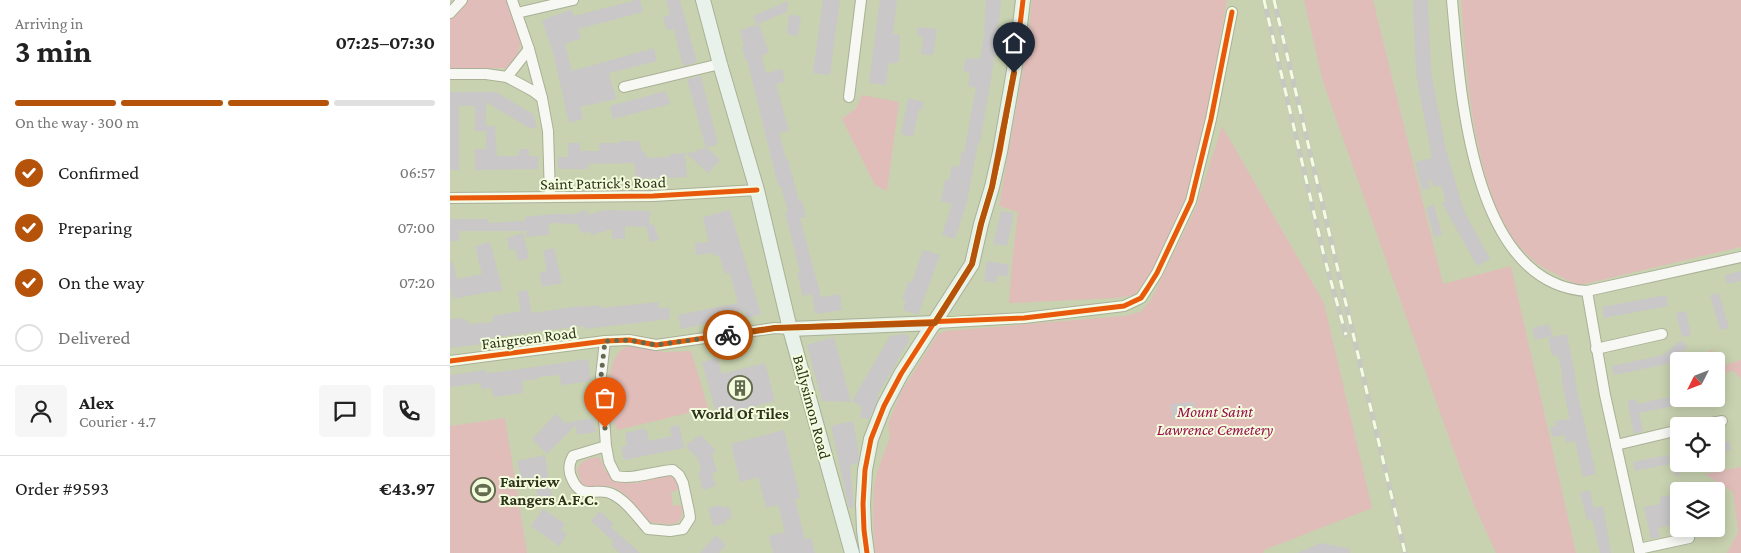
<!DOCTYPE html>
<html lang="en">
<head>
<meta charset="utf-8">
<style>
	:root { --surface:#fff; --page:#f6f6f6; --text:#222; --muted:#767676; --line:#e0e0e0; --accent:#b45309 }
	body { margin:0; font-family:"Crimson Pro",serif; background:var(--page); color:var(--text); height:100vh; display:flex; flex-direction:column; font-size:19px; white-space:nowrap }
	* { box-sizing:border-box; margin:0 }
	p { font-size:16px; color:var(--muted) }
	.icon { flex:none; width:28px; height:28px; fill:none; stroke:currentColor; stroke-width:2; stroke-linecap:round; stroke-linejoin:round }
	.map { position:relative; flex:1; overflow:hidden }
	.panel { display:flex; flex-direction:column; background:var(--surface); width:450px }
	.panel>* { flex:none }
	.needle { width:32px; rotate:228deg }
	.fabs { position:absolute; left:1220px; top:352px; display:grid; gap:10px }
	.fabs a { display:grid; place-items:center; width:55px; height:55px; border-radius:5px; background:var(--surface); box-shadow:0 2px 12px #0003; font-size:25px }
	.pin { position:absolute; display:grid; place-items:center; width:42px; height:42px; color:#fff; margin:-51px -21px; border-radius:50% 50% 50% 0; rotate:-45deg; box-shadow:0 0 5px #0007 }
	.pin .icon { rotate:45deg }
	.courier { position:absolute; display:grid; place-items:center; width:50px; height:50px; margin:-25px; border:4px solid #b45309; border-radius:50%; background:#fff; color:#222; box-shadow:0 1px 6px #0007 }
	.summary em { font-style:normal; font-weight:700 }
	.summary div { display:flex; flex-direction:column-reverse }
	.summary { display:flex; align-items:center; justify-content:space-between; height:85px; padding:0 15px }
	h1 { font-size:32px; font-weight:700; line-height:38px }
	.bar { display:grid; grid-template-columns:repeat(4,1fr); gap:8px 5px; align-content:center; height:60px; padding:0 15px }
	.bar i { height:6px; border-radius:4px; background:var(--line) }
	.bar .selected { background:var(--accent) }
	.bar p { grid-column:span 4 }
	.line { display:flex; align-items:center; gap:12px; padding:0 15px; border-top:1px solid var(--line) }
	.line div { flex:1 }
	.round { display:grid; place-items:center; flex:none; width:52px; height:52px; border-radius:5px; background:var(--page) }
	ol { padding:0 15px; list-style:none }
	li { display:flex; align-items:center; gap:15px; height:55px }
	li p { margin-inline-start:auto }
	li .icon { padding:5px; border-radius:50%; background:var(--accent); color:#fff; stroke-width:4 }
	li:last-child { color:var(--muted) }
	li i { width:28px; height:28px; border:2px solid var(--line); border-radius:50% }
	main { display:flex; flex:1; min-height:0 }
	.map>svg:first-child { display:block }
	.green { fill:#e1bdb9 }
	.building { fill:#c9c7c8 }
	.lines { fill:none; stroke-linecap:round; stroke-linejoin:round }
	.street-casing { stroke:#a9b196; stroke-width:12 }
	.secondary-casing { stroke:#a9b196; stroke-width:16 }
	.street { stroke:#f7f8f3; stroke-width:10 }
	.secondary { stroke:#e9f1eb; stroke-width:14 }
	.rail-casing { stroke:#c6c9bf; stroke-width:5 }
	.rail { stroke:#f3fddd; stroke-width:3; stroke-dasharray:9; stroke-linecap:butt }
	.cycleway-casing { stroke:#f3fddd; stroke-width:8 }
	.cycleway { stroke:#e8590c; stroke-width:5 }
	.done { stroke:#636b4f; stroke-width:5; stroke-dasharray:0 9 }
	.route { stroke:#b45309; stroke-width:6 }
	.labels { text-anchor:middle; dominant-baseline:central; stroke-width:4; stroke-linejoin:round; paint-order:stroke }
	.street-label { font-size:16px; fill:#2d331b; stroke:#f3fddd }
	.park-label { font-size:16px; font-style:italic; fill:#9c0d50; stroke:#f3fddd }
	.poi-label { font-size:16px; font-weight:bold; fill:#2d331b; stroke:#f3fddd }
</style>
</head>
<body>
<main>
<section class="panel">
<div class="summary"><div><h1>3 min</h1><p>Arriving in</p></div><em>07:25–07:30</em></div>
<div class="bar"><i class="selected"></i><i class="selected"></i><i class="selected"></i><i></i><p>On the way · 300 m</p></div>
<ol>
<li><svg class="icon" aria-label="check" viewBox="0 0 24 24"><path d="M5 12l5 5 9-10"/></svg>Confirmed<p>06:57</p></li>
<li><svg class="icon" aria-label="check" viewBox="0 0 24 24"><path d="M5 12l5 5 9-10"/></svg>Preparing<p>07:00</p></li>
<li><svg class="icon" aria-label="check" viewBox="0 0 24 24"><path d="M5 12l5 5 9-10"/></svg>On the way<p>07:20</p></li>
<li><i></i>Delivered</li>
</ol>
<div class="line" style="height:90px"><a class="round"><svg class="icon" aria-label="person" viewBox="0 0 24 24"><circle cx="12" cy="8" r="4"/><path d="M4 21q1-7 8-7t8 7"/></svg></a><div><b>Alex</b><p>Courier · 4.7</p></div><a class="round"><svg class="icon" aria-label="chat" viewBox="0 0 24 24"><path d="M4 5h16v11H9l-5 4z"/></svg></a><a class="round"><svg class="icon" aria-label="phone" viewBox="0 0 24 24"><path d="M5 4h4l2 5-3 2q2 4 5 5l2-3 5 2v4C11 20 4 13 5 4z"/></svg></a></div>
<div class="line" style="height:65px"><div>Order #9593</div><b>€43.97</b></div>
</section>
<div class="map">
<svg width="1291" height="553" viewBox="0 0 1291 553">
	<rect width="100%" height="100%" fill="#c8d2b0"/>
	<g class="green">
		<path d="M19 0H60C68 26 79 45 59 68L0 69V20Z"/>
		<path d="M582 0H777L757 116 735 200 703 269 685 295 668 298 559 303 562 263 568 212 549 206 578 41Z"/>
		<path d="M854 0H923L993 284 1061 266 1126 553H1046L1024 505 1003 449 873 82Z"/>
		<path d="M1011 0H1291V247L1130 285C1121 283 1114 278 1106 274 1098 270 1089 266 1083 260 1024 212 1016 71 1011 0Z"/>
		<path d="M412 95 449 102 437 191 425 185 392 119 406 108Z"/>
		<path d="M772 126 874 303 922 508 814 550 813 553H425L423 520 424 486 428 469 440 438 438 424 451 392 488 334 496 331 674 316 690 312 701 300 746 207Z"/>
		<path d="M175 347H187L214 352 241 351 258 408 168 430C155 410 153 362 175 347Z"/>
		<path d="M1262 349 1269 367 1291 360V378L1283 371 1266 374V361H1248Z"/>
		<path d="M55 418 77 553H0V426Z"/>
		<path d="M149 457C153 463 154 470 159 475 173 492 202 478 220 474L225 479 228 487 227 490 221 492 223 506 231 505C237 530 216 524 199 522 188 510 176 489 158 486 147 485 141 490 131 483L127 469C132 460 139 458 149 457Z"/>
		<path d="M1291 467V553H1277L1288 532 1283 492 1255 474Z"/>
	</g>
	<g class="building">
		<path d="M186 0H190L193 12 128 29 131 38 115 44 122 71 204 48 207 61 159 73 166 99 130 107 133 119 119 123 104 56 92 20 121 10 124 16Z"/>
		<path d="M216 0H230L247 62 234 66 232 62 224 29 217 30 213 17 220 15Z"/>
		<path d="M373 0H390L380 75 363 73Z"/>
		<path d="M430 0H447L443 34 450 35 449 62H444V64L439 63 436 85 419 83Z"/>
		<path d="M536 0H551L546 49 530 143H528L517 202 505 239 492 235 502 204 491 201 495 180H499L502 165 509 167 512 152H514L526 88 518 86 520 72 513 71 516 58 530 59 535 32H534Z"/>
		<path d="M963 0H978L981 72 996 150 1014 211 1040 259 1027 266 992 203 996 202 991 185 984 187 980 180 978 181 980 188 972 190 965 162 982 158 966 74Z"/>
		<path d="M338 1 337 12 307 24 303 16Z"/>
		<path d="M339 15 351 16 348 36 337 34Z"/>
		<path d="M309 24 319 53 311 55 316 73 332 69 335 82 326 84 339 131 329 133 336 159H338L349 201H352L356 217 350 218 371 297 390 294 392 310 365 314 362 294 353 296 347 273 350 272 335 213 338 212 331 186H328L297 59H295L292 46 294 45 290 30Z"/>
		<path d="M468 27 487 29 483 55 471 54 473 37 467 36Z"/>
		<path d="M251 76 268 144 256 148 237 79Z"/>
		<path d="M216 91 220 104 163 119 160 106Z"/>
		<path d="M0 92H46L83 114 85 120 86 128H79L36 102V126H45L47 156H69V149H79V156H88V169L25 170V149H36V131H25V106H9V170H0Z"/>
		<path d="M458 98 474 102 472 110 469 109 463 137 451 134Z"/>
		<path d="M168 141H189L192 152H195L197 158 220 157V154L235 153 237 177 185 179V163L138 164V169H108V157H118V143H130V151H150L149 143H169Z"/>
		<path d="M257 148 270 160 258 173 236 153 247 152 246 150Z"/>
		<path d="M984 205 992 235 984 237 976 208Z"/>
		<path d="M137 210 138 215 155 210 200 211 199 226 204 224 209 240 200 242 196 227 175 226V239H162V229L141 235 140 232 131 233 128 224 99 223V235L76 237V231H9V241H0V219H38V223L75 221V217L102 214H123Z"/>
		<path d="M280 210 311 314 297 318 295 310 279 314 280 319 231 329 228 315 288 303 280 273 275 274 269 255 264 256 263 253 246 255 245 243 259 242 253 217Z"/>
		<path d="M551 211 564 213 557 246 543 244Z"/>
		<path d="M73 233 79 258 68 261 65 249 59 250 57 238Z"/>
		<path d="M40 242 53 291 39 292 3 299 1 288H0V263L3 262 7 279 32 274 25 246Z"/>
		<path d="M104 248 112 283 92 287 89 273 97 271 93 251Z"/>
		<path d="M473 250 490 255 468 315 453 310 456 300 452 299 459 281 462 282Z"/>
		<path d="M537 261 559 265 557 277 547 275 546 283 534 281Z"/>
		<path d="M1291 271V281L1277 284 1275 275Z"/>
		<path d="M78 290 81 313 130 306V307L150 305 151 308 208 302 209 309 219 307 220 319 134 329V326L82 332 31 340 32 344 0 348V319L12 318 13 321 18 320 19 324 43 322V316L71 311 68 292Z"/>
		<path d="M1269 293 1279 328 1270 330 1260 295Z"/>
		<path d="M1216 295 1218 306 1154 318 1152 307Z"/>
		<path d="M1236 311 1241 335 1232 337 1226 313Z"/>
		<path d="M1099 324 1103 336 1085 340 1082 328Z"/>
		<path d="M455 334 459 337V341L427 396 429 397 419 419 410 417 412 407 402 401 440 336Z"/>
		<path d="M1117 334 1126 379H1125L1127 391 1146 474 1133 477 1125 441 1116 443 1114 435 1102 437 1100 427 1106 426 1105 421 1120 419 1111 379 1113 378 1108 355 1102 356 1098 338Z"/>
		<path d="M384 337 401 402 372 401 357 345Z"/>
		<path d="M1231 340 1238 347 1217 364 1164 375 1162 366 1213 355Z"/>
		<path d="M267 358 272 374 315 363 325 401 267 416 252 362Z"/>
		<path d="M138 359 141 381 111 385 110 375 88 377V379L72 381 73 393 43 397 42 388 31 389 30 383 0 387V375L36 370V373L49 372Z"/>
		<path d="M1229 395V405L1189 413 1193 431 1184 434 1177 401 1186 399 1187 404Z"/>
		<path d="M744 402 746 417 722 419 721 404Z"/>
		<path d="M106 414 115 423 144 418 146 432 127 435 126 425 97 454 82 439Z"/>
		<path d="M403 421 409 454 407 464 400 465 404 507 399 508 381 426Z"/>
		<path d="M229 425 234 448 174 460 171 447 177 446 175 433 196 428 199 441 222 436 220 427Z"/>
		<path d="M334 430 350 498 345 499 355 539 361 538 365 553H323L319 536 335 532 328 505 316 508 308 477 290 482 281 444Z"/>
		<path d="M251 435 266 451 262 455 267 472 262 473 266 486 253 490 248 472 251 471 248 459 236 446 246 437 247 438Z"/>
		<path d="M1279 441 1281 450 1266 453V443Z"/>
		<path d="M1229 451V476H1225L1220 453Z"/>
		<path d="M95 455 103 503 89 505 85 482 72 485 67 461Z"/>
		<path d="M1218 455 1220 464 1185 471 1183 462Z"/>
		<path d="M1140 490 1144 508 1153 506 1161 553H1150L1142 519 1137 520 1130 493Z"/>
		<path d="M1229 494V523L1208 528 1210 537 1201 539 1194 507 1210 504V497Z"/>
		<path d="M271 505 272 508 279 506 282 518 275 520 276 523 263 526 258 508Z"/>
		<path d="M93 509 115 524 111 530 117 534 109 546 81 526Z"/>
		<path d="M150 511 164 524 161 527 190 553H170L161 545 164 542 141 521Z"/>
		<path d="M266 535 276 545 269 553H250Z"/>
		<path d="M871 543 900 549V553H847Z"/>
	</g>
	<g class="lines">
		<defs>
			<g id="street">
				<path d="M62 0 79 49"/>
				<path d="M1002 0C1010 87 1020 284 1137 291L1291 257"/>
				<path d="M0 13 12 0"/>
				<path d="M67 13 123 0"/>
				<path d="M0 74H36L57 77 79 49 92 98 98 131 100 196"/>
				<path d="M57 77 83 91 92 98"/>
				<path d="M174 87 270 64"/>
				<path d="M399 97 411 0"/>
				<path d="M0 198 203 196 307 190"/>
				<path d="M1137 291 1155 395 1190 553"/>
				<path d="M485 323 574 318 674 306 691 298 707 273 741 201 761 119 782 12"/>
				<path d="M155 341 151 376 156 446 159 462 166 476C184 480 204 471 223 470L229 475 233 483 239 511 240 518 233 529 220 531 198 529C187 517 177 501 162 494 147 486 132 502 122 479 118 471 119 463 123 456L156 446"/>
				<path d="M1146 349 1212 334"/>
				<path d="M0 361 155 341 179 340 206 345 325 328 340 329"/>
				<path d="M1247 426 1272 421"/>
				<path d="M1166 445 1229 430"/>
				<path d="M1189 549 1239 538"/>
			</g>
			<g id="secondary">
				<path d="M253 0 270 64 307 190 340 329 402 553"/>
				<path d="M340 329 485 323"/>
				<path d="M417 553 414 530 413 504 415 470 421 439 434 406 451 374 522 264 531 224 542 187 550 152 566 59 573 0"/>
			</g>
		</defs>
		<use href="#street" class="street-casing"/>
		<use href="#secondary" class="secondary-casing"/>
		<use href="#street" class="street"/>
		<use href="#secondary" class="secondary"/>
		<defs>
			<g id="rail">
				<path d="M814 0 875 260 896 335"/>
				<path d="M824 0 955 553"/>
			</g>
		</defs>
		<use href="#rail" class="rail-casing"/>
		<use href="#rail" class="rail"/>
		<defs>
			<g id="cycleway">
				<path d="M0 198 203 196 307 190"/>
				<path d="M0 361 155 341 179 340 206 345 325 328 574 318 674 306 691 298 697 289 707 273 741 201 761 119 782 12"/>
				<path d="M417 553 414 530 413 504 415 470 421 439 434 406 451 374 522 264 531 224 542 187 550 152 566 59 573 0"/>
			</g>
		</defs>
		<use href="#cycleway" class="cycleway-casing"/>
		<use href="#cycleway" class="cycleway"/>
	</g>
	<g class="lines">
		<path class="done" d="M155 428 151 376 155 341 179 340 206 345 278 335"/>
		<path class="route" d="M278 335 325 328 485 323 522 264 531 224 542 187 564 73"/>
	</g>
	<defs>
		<symbol id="building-ring" viewBox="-11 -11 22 22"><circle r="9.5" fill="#f3fddd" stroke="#636b4f" stroke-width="1.5"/><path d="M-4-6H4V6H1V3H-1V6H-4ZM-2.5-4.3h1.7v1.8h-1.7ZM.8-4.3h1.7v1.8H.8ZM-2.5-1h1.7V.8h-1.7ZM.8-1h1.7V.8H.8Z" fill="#636b4f"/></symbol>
		<symbol id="stadium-ring" viewBox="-11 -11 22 22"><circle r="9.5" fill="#f3fddd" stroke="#636b4f" stroke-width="1.5"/><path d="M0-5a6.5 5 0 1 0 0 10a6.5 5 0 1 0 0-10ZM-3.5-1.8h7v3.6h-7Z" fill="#636b4f"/></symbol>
	</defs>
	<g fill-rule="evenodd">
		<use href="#building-ring" x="276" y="374" width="28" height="28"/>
		<use href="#stadium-ring" x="19" y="476" width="28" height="28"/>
	</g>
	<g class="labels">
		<g class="street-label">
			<text transform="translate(153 183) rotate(-1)">Saint Patrick's Road</text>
			<text transform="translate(79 338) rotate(-7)">Fairgreen Road</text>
			<text transform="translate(362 407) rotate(75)">Ballysimon Road</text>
		</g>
		<g class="park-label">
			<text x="765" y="411">Mount Saint<tspan x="765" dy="18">Lawrence Cemetery</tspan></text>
		</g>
		<g class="poi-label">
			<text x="290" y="413">World Of Tiles</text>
			<text x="50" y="481" text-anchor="start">Fairview<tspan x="50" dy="18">Rangers A.F.C.</tspan></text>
		</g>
	</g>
</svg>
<div class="fabs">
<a><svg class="needle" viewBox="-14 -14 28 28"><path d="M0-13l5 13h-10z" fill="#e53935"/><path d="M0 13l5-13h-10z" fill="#767676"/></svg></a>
<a><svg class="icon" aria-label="locate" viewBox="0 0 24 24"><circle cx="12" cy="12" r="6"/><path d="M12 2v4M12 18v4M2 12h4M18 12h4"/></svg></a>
<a><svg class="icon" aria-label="layers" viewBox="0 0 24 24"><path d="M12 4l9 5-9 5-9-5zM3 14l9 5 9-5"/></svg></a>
</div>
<div class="pin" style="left:155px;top:428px;background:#ea580c"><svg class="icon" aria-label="bag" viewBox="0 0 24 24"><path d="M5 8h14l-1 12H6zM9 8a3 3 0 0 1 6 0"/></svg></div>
<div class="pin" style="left:564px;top:73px;background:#1f2937"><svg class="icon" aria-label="home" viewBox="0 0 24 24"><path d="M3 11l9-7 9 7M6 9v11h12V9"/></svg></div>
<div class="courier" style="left:278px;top:335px"><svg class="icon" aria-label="bike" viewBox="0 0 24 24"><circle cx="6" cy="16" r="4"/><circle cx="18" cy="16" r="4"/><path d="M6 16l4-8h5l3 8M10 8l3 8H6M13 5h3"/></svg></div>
</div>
</main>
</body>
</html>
